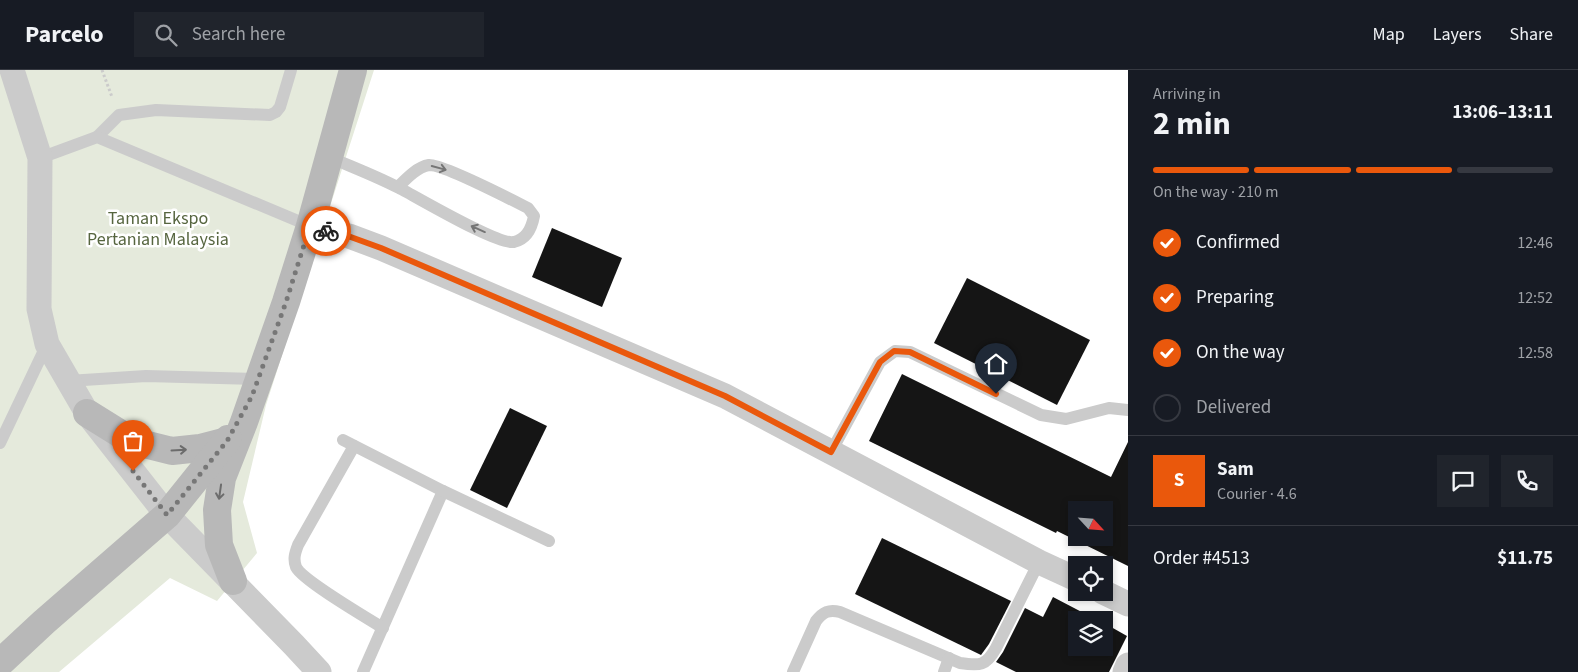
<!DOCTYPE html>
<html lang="en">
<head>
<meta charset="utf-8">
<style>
	:root { --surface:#171b24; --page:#20242c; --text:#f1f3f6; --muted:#9ea1a6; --line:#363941; --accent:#ea580c }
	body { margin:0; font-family:"Source Sans 3",sans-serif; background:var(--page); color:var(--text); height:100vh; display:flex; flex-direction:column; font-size:19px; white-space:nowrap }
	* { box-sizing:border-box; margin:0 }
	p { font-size:16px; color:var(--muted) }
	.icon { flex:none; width:28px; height:28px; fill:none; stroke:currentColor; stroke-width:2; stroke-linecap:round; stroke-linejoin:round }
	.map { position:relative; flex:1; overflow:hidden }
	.details { display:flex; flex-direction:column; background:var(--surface); width:450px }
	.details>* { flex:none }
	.needle { width:32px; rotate:116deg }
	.buttons { position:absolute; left:1068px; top:431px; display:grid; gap:10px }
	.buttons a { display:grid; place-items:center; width:45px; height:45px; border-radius:0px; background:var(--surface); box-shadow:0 2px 8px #0003; font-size:25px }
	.pin { position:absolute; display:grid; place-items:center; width:42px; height:42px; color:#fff; margin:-51px -21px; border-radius:50% 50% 50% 0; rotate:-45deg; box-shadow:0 0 5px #0007 }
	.pin .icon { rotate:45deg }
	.courier { position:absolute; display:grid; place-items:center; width:50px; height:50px; margin:-25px; border:4px solid #ea580c; border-radius:50%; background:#fff; color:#222; box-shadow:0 1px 6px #0007 }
	.headline em { font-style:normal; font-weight:700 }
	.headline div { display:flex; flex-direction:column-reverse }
	.headline { display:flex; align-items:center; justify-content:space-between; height:85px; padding:0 25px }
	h1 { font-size:32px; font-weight:700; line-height:38px }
	.bar { display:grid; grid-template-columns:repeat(4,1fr); gap:8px 5px; align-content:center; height:60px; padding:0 25px }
	.bar i { height:6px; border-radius:4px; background:var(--line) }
	.bar .selected { background:var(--accent) }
	.bar p { grid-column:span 4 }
	.line { display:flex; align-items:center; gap:12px; padding:0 25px; border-top:1px solid var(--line) }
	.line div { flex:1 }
	.round { display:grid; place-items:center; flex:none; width:52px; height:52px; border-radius:0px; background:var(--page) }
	ol { padding:0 25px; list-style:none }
	li { display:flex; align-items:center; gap:15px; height:55px }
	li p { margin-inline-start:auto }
	li .icon { padding:5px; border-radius:50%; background:var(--accent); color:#fff; stroke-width:4 }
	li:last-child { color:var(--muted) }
	li i { width:28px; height:28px; border:2px solid var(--line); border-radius:50% }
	header { display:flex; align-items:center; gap:30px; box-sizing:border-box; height:70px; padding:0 25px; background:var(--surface); border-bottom:1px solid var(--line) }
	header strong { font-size:24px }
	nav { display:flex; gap:28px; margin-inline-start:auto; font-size:18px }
	.search { width:350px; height:45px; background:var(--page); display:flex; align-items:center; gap:12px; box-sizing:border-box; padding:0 18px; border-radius:0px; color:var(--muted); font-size:19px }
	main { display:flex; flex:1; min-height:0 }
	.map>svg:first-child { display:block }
	.green { fill:#e5eadc }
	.building { fill:#151515; fill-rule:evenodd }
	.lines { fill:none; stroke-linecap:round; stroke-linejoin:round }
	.path { stroke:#cbcbcb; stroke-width:3; stroke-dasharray:2.5 2.5; stroke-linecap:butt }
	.lane { stroke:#cbcbcb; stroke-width:12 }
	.street { stroke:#cbcbcb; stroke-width:25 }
	.secondary { stroke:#b8b8b8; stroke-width:28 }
	.oneway { stroke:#757575 }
	.oneway2 { stroke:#6c6c6c }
	.done { stroke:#777; stroke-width:5; stroke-dasharray:0 9 }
	.route { stroke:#ea580c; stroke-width:6 }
	.labels { text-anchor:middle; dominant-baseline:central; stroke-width:5; stroke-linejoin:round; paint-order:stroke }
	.park-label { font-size:18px; fill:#56653f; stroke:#fff }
</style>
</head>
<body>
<header>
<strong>Parcelo</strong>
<div class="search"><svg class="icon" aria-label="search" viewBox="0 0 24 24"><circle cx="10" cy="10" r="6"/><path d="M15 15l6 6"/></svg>Search here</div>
<nav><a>Map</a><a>Layers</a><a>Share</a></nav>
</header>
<main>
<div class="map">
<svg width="1128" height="602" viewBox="0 0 1128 602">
	<rect width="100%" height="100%" fill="#fff"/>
	<path class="green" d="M0 0H374L266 335 243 432 257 483 217 531 170 508 59 602H0Z"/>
	<g class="building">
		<path d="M552 158 622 188 602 237 532 207Z"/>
		<path d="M967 208 1090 270 1057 335 934 273Z"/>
		<path d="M902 304 1111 407 1128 372V496L1057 461 1056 463 869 371ZM1076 440H1104V468H1076Z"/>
		<path d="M510 338 547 356 507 438 470 420Z"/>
		<path d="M882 468 1011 531 989 574 981 585 855 524Z"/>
		<path d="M1053 527 1097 550H1076V578H1104V553L1127 566 1109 602H1016L996 592 1003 582 1025 538 1043 547Z"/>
	</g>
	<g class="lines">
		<path class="path" d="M102 0 112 27"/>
		<g class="lane">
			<path d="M97 67 119 45 156 40 270 45 276 42 280 37 291 0"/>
			<path d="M329 87C352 97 376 106 399 118 419 128 497 175 514 172 527 169 532 157 534 146L528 138C512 130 443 94 429 95 417 97 406 109 398 117"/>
			<path d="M40 88 97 67 310 156"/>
			<path d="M68 311 146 306 259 309"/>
			<path d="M343 370 443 421 363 602"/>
			<path d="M0 373 47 274"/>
			<path d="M354 376 298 475C295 483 293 489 296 497 302 510 367 548 383 558"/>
			<path d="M831 382 880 292 895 281 910 282 1041 345 1066 349 1109 338 1128 340"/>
			<path d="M443 421 549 471"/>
			<path d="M793 602 816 551C823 542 829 539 840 542L960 593C980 596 986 596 996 578L1039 492"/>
			<path d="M944 602 949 588"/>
		</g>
		<g class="street">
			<path d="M12 0 40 88 39 239 47 274 87 343 167 445 294 575 319 602"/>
			<path d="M310 156 349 166 381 178 725 326 1039 492 1076 509"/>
			<path d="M1103 522 1128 534"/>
			<path d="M1125 602 1128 595"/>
		</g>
		<g class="secondary">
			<path d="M87 343 132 371 172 381 200 378 227 371"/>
			<path d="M233 511 219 475 217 440 222 408 244 352 286 232 310 156 353 0"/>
			<path d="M0 593 44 552 167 445 228 369"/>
		</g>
	</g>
	<defs><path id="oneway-shaft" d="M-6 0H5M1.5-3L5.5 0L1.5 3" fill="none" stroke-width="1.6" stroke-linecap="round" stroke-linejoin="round" transform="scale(1.25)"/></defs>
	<g class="oneway">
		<use href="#oneway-shaft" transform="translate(439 98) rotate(15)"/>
		<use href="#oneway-shaft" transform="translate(478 159) rotate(-156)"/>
	</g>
	<g class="oneway2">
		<use href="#oneway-shaft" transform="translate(179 380) rotate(-3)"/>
		<use href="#oneway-shaft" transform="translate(220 422) rotate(98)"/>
	</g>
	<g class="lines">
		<path class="done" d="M133 401 167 445 227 371 252 326 286 232 310 156 326 161"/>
		<path class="route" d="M326 161 348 166 381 178 725 326 831 382 880 292 894 281 910 282 996 324"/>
	</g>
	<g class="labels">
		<g class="park-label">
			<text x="158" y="148">Taman Ekspo<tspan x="158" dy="21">Pertanian Malaysia</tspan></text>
		</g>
	</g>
</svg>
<div class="buttons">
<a><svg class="needle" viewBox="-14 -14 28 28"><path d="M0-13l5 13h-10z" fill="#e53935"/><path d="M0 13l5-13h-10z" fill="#9ea1a6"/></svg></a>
<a><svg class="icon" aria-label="locate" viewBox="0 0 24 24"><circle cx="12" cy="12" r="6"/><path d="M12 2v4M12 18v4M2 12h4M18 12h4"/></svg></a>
<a><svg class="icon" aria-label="layers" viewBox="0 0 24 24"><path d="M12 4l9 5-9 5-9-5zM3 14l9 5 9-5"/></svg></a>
</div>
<div class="pin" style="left:133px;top:401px;background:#ea580c"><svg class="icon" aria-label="bag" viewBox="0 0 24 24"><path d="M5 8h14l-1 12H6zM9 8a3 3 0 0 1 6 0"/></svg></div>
<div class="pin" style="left:996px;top:324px;background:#1f2937"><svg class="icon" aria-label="home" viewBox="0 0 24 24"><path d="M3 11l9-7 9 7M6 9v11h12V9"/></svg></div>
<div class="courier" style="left:326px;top:161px"><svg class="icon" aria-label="bike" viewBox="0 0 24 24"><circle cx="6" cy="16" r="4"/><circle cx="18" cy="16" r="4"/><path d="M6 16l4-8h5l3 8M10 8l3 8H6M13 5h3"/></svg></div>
</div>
<section class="details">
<div class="headline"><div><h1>2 min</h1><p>Arriving in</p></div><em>13:06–13:11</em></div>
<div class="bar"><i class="selected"></i><i class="selected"></i><i class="selected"></i><i></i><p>On the way · 210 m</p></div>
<ol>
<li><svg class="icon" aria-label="check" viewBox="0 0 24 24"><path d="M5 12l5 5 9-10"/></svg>Confirmed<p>12:46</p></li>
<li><svg class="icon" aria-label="check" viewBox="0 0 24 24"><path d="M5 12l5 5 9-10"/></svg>Preparing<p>12:52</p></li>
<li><svg class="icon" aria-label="check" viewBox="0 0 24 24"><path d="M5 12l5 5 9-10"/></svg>On the way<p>12:58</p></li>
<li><i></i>Delivered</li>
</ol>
<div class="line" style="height:90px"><b class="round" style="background:var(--accent);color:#fff">S</b><div><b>Sam</b><p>Courier · 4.6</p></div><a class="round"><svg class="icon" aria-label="chat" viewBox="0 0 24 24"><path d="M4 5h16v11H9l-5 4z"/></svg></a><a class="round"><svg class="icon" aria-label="phone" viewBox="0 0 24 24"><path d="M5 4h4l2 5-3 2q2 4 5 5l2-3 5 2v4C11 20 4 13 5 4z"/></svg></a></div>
<div class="line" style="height:65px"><div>Order #4513</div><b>$11.75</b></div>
</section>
</main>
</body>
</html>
